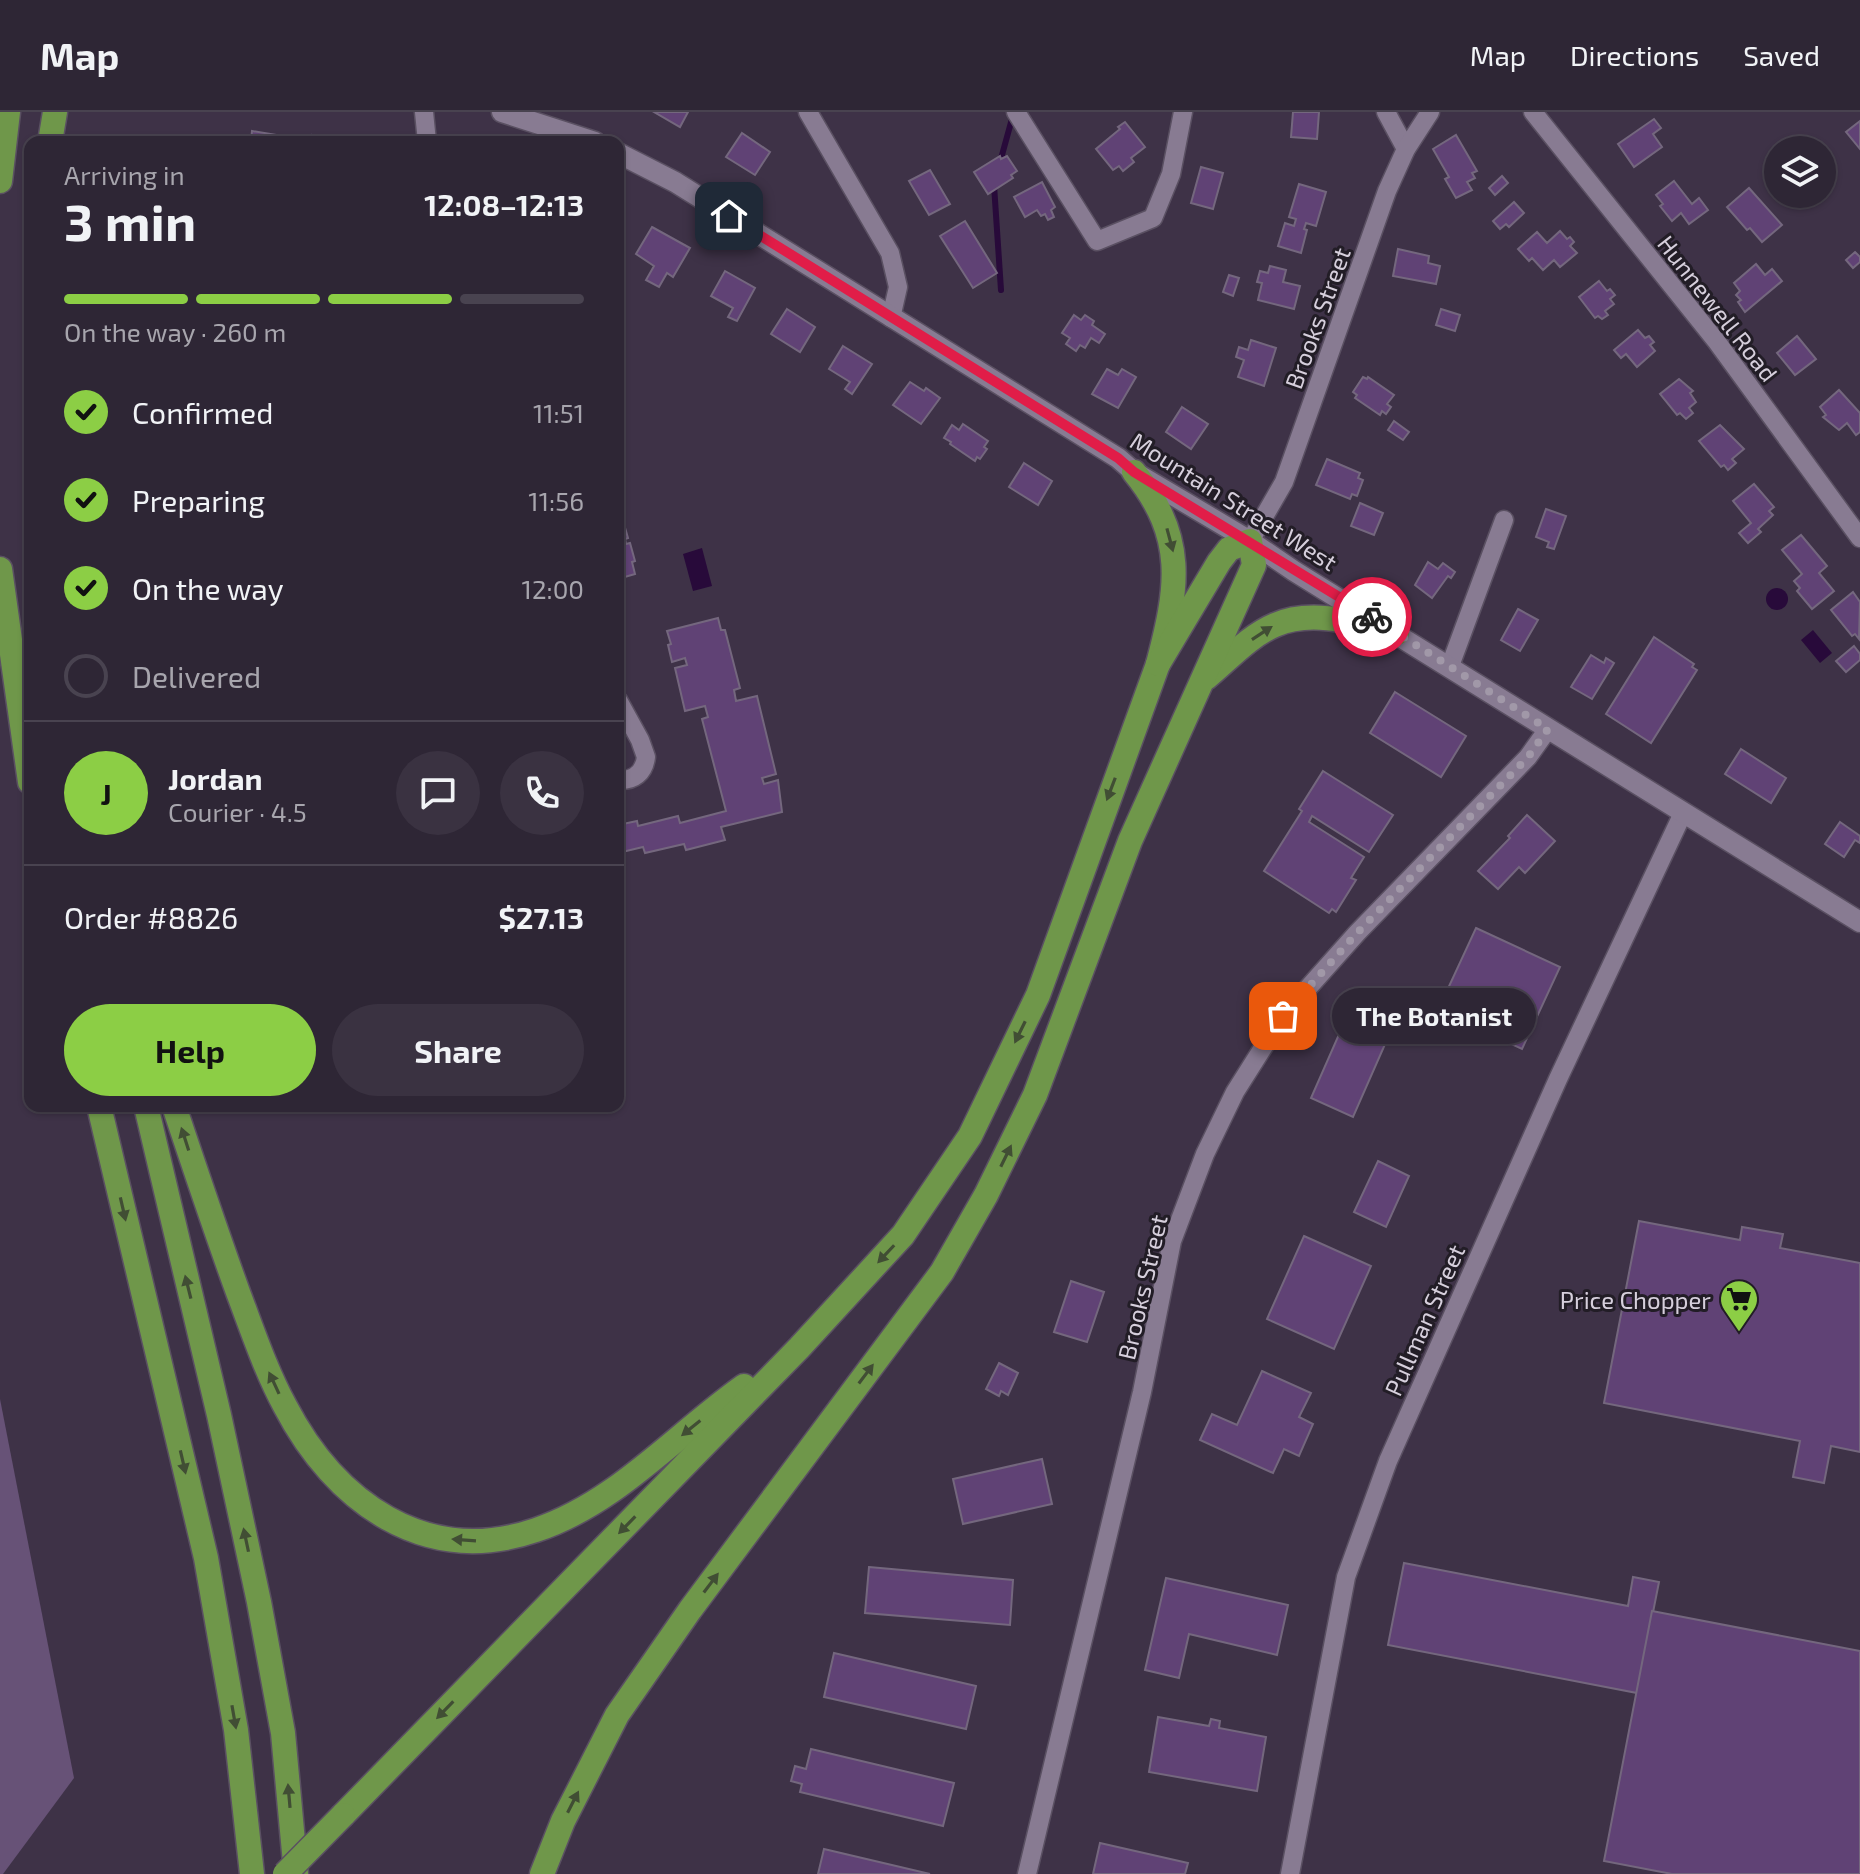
<!DOCTYPE html>
<html lang="en">
<head>
<meta charset="utf-8">
<style>
	:root { --surface:#2e2635; --page:#3a3241; --text:#f1f3f6; --muted:#a7a5ad; --line:#494350; --accent:#8cce45 }
	body { margin:0; font-family:"Exo 2",sans-serif; background:var(--page); color:var(--text); height:100vh; display:flex; flex-direction:column; font-size:30px; white-space:nowrap }
	* { box-sizing:border-box; margin:0 }
	p { font-size:26px; color:var(--muted) }
	.icon { flex:none; width:44px; height:44px; fill:none; stroke:currentColor; stroke-width:2; stroke-linecap:round; stroke-linejoin:round }
	.map { position:relative; flex:1; overflow:hidden }
	.sheet { position:absolute; left:24px; top:24px; width:600px; height:976px; display:flex; flex-direction:column; background:var(--surface); border-radius:16px; box-shadow:0 2px 6px #0004,0 0 0 2px var(--line) }
	.sheet>* { flex:none }
	.tools { position:absolute; left:1764px; top:24px; display:grid; gap:16px }
	.tools a { display:grid; place-items:center; width:72px; height:72px; border-radius:50%; background:var(--surface); box-shadow:0 2px 6px #0004,0 0 0 2px var(--line); font-size:40px }
	.pin { position:absolute; display:grid; place-items:center; width:68px; height:68px; color:#fff; margin:-34px; border-radius:16px; box-shadow:0 4px 12px #0006 }
	.courier { position:absolute; display:grid; place-items:center; width:80px; height:80px; margin:-40px; border:6px solid #e11d48; border-radius:50%; background:#fff; color:#222; box-shadow:0 2px 10px #0007 }
	.bubble { position:absolute; height:56px; border-radius:28px; background:var(--surface); box-shadow:0 2px 6px #0004,0 0 0 2px var(--line); font-size:26px; font-weight:700; line-height:56px; text-align:center }
	.headline em { font-style:normal; font-weight:700 }
	.headline div { display:flex; flex-direction:column-reverse }
	.headline { display:flex; align-items:center; justify-content:space-between; height:136px; padding:0 40px }
	h1 { font-size:52px; font-weight:700; line-height:60px }
	.bar { display:grid; grid-template-columns:repeat(4,1fr); gap:12px 8px; align-content:center; height:96px; padding:0 40px }
	.bar i { height:10px; border-radius:6px; background:var(--line) }
	.bar .on { background:var(--accent) }
	.bar p { grid-column:span 4 }
	.line { display:flex; align-items:center; gap:20px; padding:0 40px; border-top:2px solid var(--line) }
	.line div { flex:1 }
	.round { display:grid; place-items:center; flex:none; width:84px; height:84px; border-radius:42px; background:var(--page) }
	ol { padding:0 40px; list-style:none }
	li { display:flex; align-items:center; gap:24px; height:88px }
	li p { margin-inline-start:auto }
	li .icon { padding:8px; border-radius:50%; background:var(--accent); color:#111; stroke-width:4 }
	li:last-child { color:var(--muted) }
	li i { width:44px; height:44px; border:4px solid var(--line); border-radius:50% }
	.button { display:flex; gap:16px; margin-top:auto; padding:16px 40px }
	.button a { flex:1; height:92px; border-radius:48px; background:var(--accent); color:#111; font-size:32px; font-weight:700; line-height:92px; text-align:center }
	.button a+a { background:var(--page); color:var(--text) }
	header { display:flex; align-items:center; gap:48px; box-sizing:border-box; height:112px; padding:0 40px; background:var(--surface); border-bottom:2px solid var(--line) }
	header strong { font-size:38px }
	nav { display:flex; gap:44px; margin-inline-start:auto; font-size:28px }
	.map>svg:first-child { display:block }
	.green { fill:#675277 }
	.water { fill:#280a3a }
	.lines { fill:none; stroke-linecap:round; stroke-linejoin:round }
	.stream { stroke:#280a3a; stroke-width:6 }
	.building { fill:#604275; stroke:#74677e; stroke-width:2 }
	.minor-casing { stroke:#5a5062; stroke-width:21 }
	.secondary-casing { stroke:#5a5062; stroke-width:23 }
	.motorway-casing { stroke:#5a5062; stroke-width:27 }
	.minor { stroke:#887b92; stroke-width:18 }
	.secondary { stroke:#887b92; stroke-width:20 }
	.motorway { stroke:#6f974a; stroke-width:24 }
	.motorway-bridge-casing { stroke:#5a5062; stroke-width:27; stroke-linecap:butt }
	.motorway-bridge { stroke:#6f974a; stroke-width:24 }
	.oneway { fill:#414e34 }
	.done { stroke:#a198a8; stroke-width:8; stroke-dasharray:0 14.4 }
	.route { stroke:#e11d48; stroke-width:10 }
	.labels { text-anchor:middle; dominant-baseline:central; stroke-width:6; stroke-linejoin:round; paint-order:stroke }
	.street-label { font-size:24px; fill:#d6cfdc; stroke:#221d26 }
	.poi-label { font-size:24px; fill:#d6cfdc; stroke:#221d26; text-anchor:end }
</style>
</head>
<body>
<header>
<strong>Map</strong>
<nav><a>Map</a><a>Directions</a><a>Saved</a></nav>
</header>
<div class="map">
<svg width="1860" height="1762" viewBox="0 0 1860 1762">
	<rect width="100%" height="100%" fill="#3e3247"/>
	<path class="green" d="M0 1287 74 1666 3 1762H0Z"/>
	<g class="water">
		<path d="M702 436 712 474 693 479 683 442Z"/>
		<circle cx="1777" cy="487" r="11"/>
		<path d="M1813 518 1832 541 1820 551 1801 528Z"/>
	</g>
	<g class="lines">
		<g class="stream">
			<path d="M999 54 1013 3"/>
			<path d="M994 73 1001 178"/>
		</g>
	</g>
	<g class="building">
		<path d="M654 0H688L680 15Z"/>
		<path d="M1293 0H1319L1317 27 1291 25Z"/>
		<path d="M1654 7 1661 16 1653 22 1662 35 1634 55 1618 32Z"/>
		<path d="M1860 9V37L1846 20Z"/>
		<path d="M1125 10 1145 35 1131 46 1134 50 1123 59 1119 54 1113 58 1096 37 1120 17 1118 15Z"/>
		<path d="M252 19 283 24 282 30H251Z"/>
		<path d="M742 21 770 40 755 63 726 45Z"/>
		<path d="M312 23 354 30H311Z"/>
		<path d="M1456 23 1477 59 1472 61 1475 66 1467 70 1472 78 1456 86 1445 67 1449 65 1433 37Z"/>
		<path d="M1000 44 1001 47 1007 44 1017 59 1011 63 1013 66 988 82 974 60Z"/>
		<path d="M1201 55 1223 61 1213 97 1191 91Z"/>
		<path d="M930 58 950 92 929 103 909 69Z"/>
		<path d="M1502 64 1508 71 1495 83 1489 76Z"/>
		<path d="M1674 69 1692 92 1699 86 1708 98 1689 112 1681 101 1672 109 1660 94 1663 92 1656 83Z"/>
		<path d="M1042 70 1055 95 1051 98 1054 105 1048 108 1045 102 1041 104 1037 98 1025 105 1014 85Z"/>
		<path d="M1299 72 1326 80 1316 114 1306 111 1304 117 1307 118 1301 141 1278 134 1285 111 1294 114 1296 107 1289 105Z"/>
		<path d="M1749 76 1782 113 1762 130 1750 116 1747 118 1727 95Z"/>
		<path d="M1514 90 1524 101 1509 115 1506 112 1500 117 1493 109Z"/>
		<path d="M965 109 997 161 973 176 940 124Z"/>
		<path d="M652 115 690 136 673 165 667 161 659 175 646 168 654 154 636 142Z"/>
		<path d="M1560 119 1567 127 1570 125 1574 130 1570 134 1577 141 1560 155 1554 148 1543 158 1532 146 1529 149 1518 137 1537 120 1547 131Z"/>
		<path d="M1398 137 1429 144 1428 151 1440 154 1436 172 1393 164Z"/>
		<path d="M1855 140 1860 145V150L1853 156 1846 148Z"/>
		<path d="M1756 152 1765 163 1772 157 1782 169 1745 200 1738 190 1741 188 1736 183 1740 179 1734 171Z"/>
		<path d="M1270 154 1286 158 1283 170 1300 174 1294 197 1258 188 1262 171 1257 170 1260 159 1268 161Z"/>
		<path d="M725 159 755 176 737 209 728 205 733 196 711 184Z"/>
		<path d="M1229 163 1239 166 1233 184 1223 180Z"/>
		<path d="M1599 169 1607 179 1610 177 1615 183 1610 187 1614 192 1605 199 1608 203 1602 207 1598 204 1595 206 1579 185Z"/>
		<path d="M787 197 815 215 800 240 771 222Z"/>
		<path d="M1441 197 1460 203 1455 219 1436 213Z"/>
		<path d="M1074 203 1081 208 1085 203 1094 209 1092 213 1105 222 1099 231 1091 226 1085 236 1080 233 1076 239 1066 232 1070 226 1062 221Z"/>
		<path d="M1638 218 1645 226 1649 224 1654 230 1650 233 1655 239 1637 255 1626 242 1621 246 1614 238Z"/>
		<path d="M1797 224 1816 247 1795 263 1777 241Z"/>
		<path d="M1251 228 1276 236 1264 274 1238 265 1244 248 1236 245 1239 235 1248 238Z"/>
		<path d="M843 234 872 252 852 282 845 277 850 270 829 257Z"/>
		<path d="M1107 257 1118 263 1122 257 1136 265 1118 296 1092 282Z"/>
		<path d="M1363 265 1367 267 1368 265 1394 283 1387 292 1391 295 1386 302 1382 299 1380 303 1355 286 1357 283 1353 280Z"/>
		<path d="M1679 267 1693 279 1690 281 1696 290 1689 296 1693 301 1686 307 1680 301 1677 303 1660 282Z"/>
		<path d="M910 270 924 279 926 276 940 286 921 312 893 293Z"/>
		<path d="M1839 278 1860 301V320L1856 323 1847 311 1839 318 1823 305 1826 303 1820 295Z"/>
		<path d="M1182 295 1208 312 1191 337 1166 320Z"/>
		<path d="M1394 309 1409 320 1403 328 1388 318Z"/>
		<path d="M963 312 988 329 984 335 987 337 980 347 977 345 975 349 950 332 951 330 944 326 952 313 959 318Z"/>
		<path d="M1720 313 1744 337 1732 347 1736 351 1728 358 1724 353 1721 355 1699 329Z"/>
		<path d="M1327 347 1360 361 1358 366 1363 368 1357 384 1352 382 1350 387 1316 373Z"/>
		<path d="M1024 351 1052 369 1038 393 1009 375Z"/>
		<path d="M1754 372 1774 395 1769 399 1773 403 1758 417 1761 420 1748 431 1739 421 1751 411 1733 389Z"/>
		<path d="M618 391 628 426 625 427 626 432 630 431 635 449 632 450 635 462 618 467Z"/>
		<path d="M1360 391 1383 401 1374 423 1351 414Z"/>
		<path d="M1546 397 1566 404 1554 437 1547 435 1549 430 1536 425Z"/>
		<path d="M1801 423 1827 454 1819 461 1834 479 1812 497 1797 479 1800 476 1794 469 1802 462 1782 438Z"/>
		<path d="M1428 450 1438 457 1443 451 1455 460 1451 466 1448 464 1432 486 1415 473Z"/>
		<path d="M1853 480 1860 490 1859 527 1855 522 1852 524 1831 498Z"/>
		<path d="M1518 497 1538 508 1520 539 1501 528Z"/>
		<path d="M718 506 721 518H725L740 576 734 578 736 589 757 584 776 662 762 666 764 672 778 668 782 700 721 715 725 728 686 738 684 732 645 741 643 735 618 741V713L637 709 638 714 678 704 680 711 726 699 702 607 708 605 705 594 685 599 675 556 687 553 685 546 672 550 668 533 671 532 667 519Z"/>
		<path d="M1654 525 1694 552 1692 555 1697 558 1651 631 1606 602Z"/>
		<path d="M1854 534 1860 542V548L1846 560 1836 549Z"/>
		<path d="M1591 543 1604 551 1606 546 1614 551 1592 587 1571 575Z"/>
		<path d="M1395 580 1466 624 1441 665 1370 621Z"/>
		<path d="M1741 637 1786 666 1771 691 1725 662Z"/>
		<path d="M1323 659 1393 703 1369 740 1312 704 1309 710 1364 745 1351 766 1356 768 1336 800 1332 797 1329 801 1264 759 1302 699 1299 697Z"/>
		<path d="M1527 703 1555 729 1525 761 1519 755 1498 777 1478 759 1510 726 1508 724Z"/>
		<path d="M1840 710 1860 724V731L1855 728 1844 745 1825 732Z"/>
		<path d="M1476 816 1560 855 1522 937 1438 898Z"/>
		<path d="M1344 911 1386 930 1353 1005 1311 986Z"/>
		<path d="M1378 1049 1409 1064 1386 1115 1354 1100Z"/>
		<path d="M1639 1109 1740 1128 1742 1115 1783 1122 1780 1136 1860 1151V1340L1831 1334 1824 1371 1793 1365 1800 1329 1604 1291Z"/>
		<path d="M1304 1124 1371 1154 1334 1237 1267 1207Z"/>
		<path d="M1071 1169 1104 1180 1087 1230 1054 1220Z"/>
		<path d="M999 1251 1018 1261 1008 1283 1001 1279 999 1284 986 1277Z"/>
		<path d="M1262 1259 1311 1281 1299 1305 1313 1312 1299 1344 1284 1337 1273 1361 1200 1328 1212 1302 1237 1313Z"/>
		<path d="M1042 1347 1052 1392 963 1412 953 1367Z"/>
		<path d="M1404 1451 1628 1494 1633 1465 1659 1470 1637 1581 1388 1533Z"/>
		<path d="M869 1455 1013 1468 1010 1513 865 1501Z"/>
		<path d="M1166 1466 1288 1493 1277 1543 1189 1522 1179 1566 1145 1558Z"/>
		<path d="M1652 1499 1860 1539V1762H1672L1604 1749Z"/>
		<path d="M834 1541 976 1574 966 1617 824 1585Z"/>
		<path d="M1158 1605 1209 1614 1211 1607 1220 1609 1219 1616 1266 1625 1257 1679 1149 1660Z"/>
		<path d="M811 1637 954 1671 943 1714 800 1680 802 1672 791 1669 795 1654 806 1657Z"/>
		<path d="M1100 1731 1188 1751 1185 1762H1093Z"/>
		<path d="M824 1737 930 1762H818Z"/>
	</g>
	<g class="lines">
		<defs>
			<g id="minor">
				<path d="M424 0 427 30"/>
				<path d="M808 0 890 141 898 175 891 206"/>
				<path d="M1016 0 1097 129 1153 106 1171 62 1183 0"/>
				<path d="M1386 0 1406 37"/>
				<path d="M1533 0 1717 230 1860 426"/>
				<path d="M1250 429 1284 370 1387 79 1406 37 1430 0"/>
				<path d="M1450 554 1504 408"/>
				<path d="M618 588 640 628 646 645C644 661 634 669 618 668"/>
				<path d="M1027 1762 1142 1280 1172 1129 1205 1042 1235 980 1283 904 1357 821 1528 645 1548 617"/>
				<path d="M1290 1762 1346 1465 1388 1349 1558 967 1683 701"/>
			</g>
			<g id="secondary">
				<path d="M502 0 595 30"/>
				<path d="M618 41 675 70 1118 346 1134 360 1250 429 1294 459 1860 810"/>
			</g>
			<g id="motorway">
				<path d="M50 30 55 0"/>
				<path d="M0 69 8 0"/>
				<path d="M0 457 30 670"/>
				<path d="M1206 566C1228 548 1249 524 1275 513 1313 496 1359 512 1397 521"/>
				<path d="M99 994 206 1446 236 1618 252 1762"/>
				<path d="M146 994 219 1303 259 1490 283 1621 296 1762"/>
				<path d="M174 994C195 1057 216 1120 239 1183 253 1220 266 1259 285 1294 335 1390 425 1456 536 1418 617 1391 676 1322 744 1274"/>
				<path d="M343 1703 799 1236 903 1123 970 1024 1038 883 1158 552C1178 476 1187 425 1134 360"/>
				<path d="M542 1762 563 1709 617 1603 690 1498 942 1160 986 1083 1035 983 1130 729 1254 453 1250 429 1229 437 1219 450 1158 552"/>
			</g>
		</defs>
		<use href="#minor" class="minor-casing"/>
		<use href="#secondary" class="secondary-casing"/>
		<use href="#motorway" class="motorway-casing"/>
		<use href="#minor" class="minor"/>
		<use href="#secondary" class="secondary"/>
		<use href="#motorway" class="motorway"/>
		<defs>
			<path id="motorway-bridge" d="M285 1762 343 1703"/>
		</defs>
		<use href="#motorway-bridge" class="motorway-bridge-casing"/>
		<use href="#motorway-bridge" class="motorway-bridge"/>
	</g>
	<defs><path id="oneway-solid" d="M-6-.8H1V-3.2L6.5 0L1 3.2V.8H-6Z" transform="scale(2)"/></defs>
	<g class="oneway">
		<use href="#oneway-solid" transform="translate(1170 428) rotate(75)"/>
		<use href="#oneway-solid" transform="translate(1262 521) rotate(-33)"/>
		<use href="#oneway-solid" transform="translate(1111 677) rotate(111)"/>
		<use href="#oneway-solid" transform="translate(1020 920) rotate(116)"/>
		<use href="#oneway-solid" transform="translate(185 1027) rotate(-108)"/>
		<use href="#oneway-solid" transform="translate(1006 1044) rotate(-64)"/>
		<use href="#oneway-solid" transform="translate(123 1097) rotate(77)"/>
		<use href="#oneway-solid" transform="translate(886 1142) rotate(133)"/>
		<use href="#oneway-solid" transform="translate(188 1175) rotate(-104)"/>
		<use href="#oneway-solid" transform="translate(866 1262) rotate(-53)"/>
		<use href="#oneway-solid" transform="translate(274 1271) rotate(-115)"/>
		<use href="#oneway-solid" transform="translate(691 1316) rotate(141)"/>
		<use href="#oneway-solid" transform="translate(183 1350) rotate(77)"/>
		<use href="#oneway-solid" transform="translate(627 1413) rotate(134)"/>
		<use href="#oneway-solid" transform="translate(246 1428) rotate(-102)"/>
		<use href="#oneway-solid" transform="translate(464 1428) rotate(-176)"/>
		<use href="#oneway-solid" transform="translate(711 1471) rotate(-53)"/>
		<use href="#oneway-solid" transform="translate(445 1598) rotate(134)"/>
		<use href="#oneway-solid" transform="translate(234 1605) rotate(80)"/>
		<use href="#oneway-solid" transform="translate(289 1684) rotate(-95)"/>
		<use href="#oneway-solid" transform="translate(573 1690) rotate(-63)"/>
	</g>
	<g class="lines">
		<path class="done" d="M1283 904 1357 821 1528 645 1548 617 1372 505"/>
		<path class="route" d="M729 104 1118 346 1134 360 1372 505"/>
	</g>
	<defs>
		<symbol id="supermarket-pin" viewBox="-11 -11 22 30"><path d="M0 17L-7.5 6A9.5 9.5 0 1 1 7.5 6Z" fill="#8cce45" stroke="#221d26"/><path d="M-6-5.5h2.5l.6 2H6L4.5 2H-2.5L-4.4-4H-6ZM-1.5 3.2a1.3 1.3 0 1 0 .1 0ZM3 3.2a1.3 1.3 0 1 0 .1 0Z" fill="#111"/></symbol>
	</defs>
	<g fill-rule="evenodd">
		<use href="#supermarket-pin" x="1717" y="1165" width="44" height="60"/>
	</g>
	<g class="labels">
		<g class="street-label">
			<text transform="translate(1718 196) rotate(52)">Hunnewell Road</text>
			<text transform="translate(1317 206) rotate(-70)">Brooks Street</text>
			<text transform="translate(1234 389) rotate(32)">Mountain Street West</text>
			<text transform="translate(1142 1175) rotate(-77)">Brooks Street</text>
			<text transform="translate(1424 1208) rotate(-66)">Pullman Street</text>
		</g>
		<g class="poi-label">
			<text x="1711" y="1187">Price Chopper</text>
		</g>
	</g>
</svg>
<div class="tools">
<a><svg class="icon" aria-label="layers" viewBox="0 0 24 24"><path d="M12 4l9 5-9 5-9-5zM3 14l9 5 9-5"/></svg></a>
</div>
<div class="pin" style="left:1283px;top:904px;background:#ea580c"><svg class="icon" aria-label="bag" viewBox="0 0 24 24"><path d="M5 8h14l-1 12H6zM9 8a3 3 0 0 1 6 0"/></svg></div>
<div class="pin" style="left:729px;top:104px;background:#1f2937"><svg class="icon" aria-label="home" viewBox="0 0 24 24"><path d="M3 11l9-7 9 7M6 9v11h12V9"/></svg></div>
<div class="courier" style="left:1372px;top:505px"><svg class="icon" aria-label="bike" viewBox="0 0 24 24"><circle cx="6" cy="16" r="4"/><circle cx="18" cy="16" r="4"/><path d="M6 16l4-8h5l3 8M10 8l3 8H6M13 5h3"/></svg></div>
<div class="bubble" style="left:1332px;top:876px;width:204px">The Botanist</div>
<section class="sheet">
<div class="headline"><div><h1>3 min</h1><p>Arriving in</p></div><em>12:08–12:13</em></div>
<div class="bar"><i class="on"></i><i class="on"></i><i class="on"></i><i></i><p>On the way · 260 m</p></div>
<ol>
<li><svg class="icon" aria-label="check" viewBox="0 0 24 24"><path d="M5 12l5 5 9-10"/></svg>Confirmed<p>11:51</p></li>
<li><svg class="icon" aria-label="check" viewBox="0 0 24 24"><path d="M5 12l5 5 9-10"/></svg>Preparing<p>11:56</p></li>
<li><svg class="icon" aria-label="check" viewBox="0 0 24 24"><path d="M5 12l5 5 9-10"/></svg>On the way<p>12:00</p></li>
<li><i></i>Delivered</li>
</ol>
<div class="line" style="height:144px"><b class="round" style="background:var(--accent);color:#111">J</b><div><b>Jordan</b><p>Courier · 4.5</p></div><a class="round"><svg class="icon" aria-label="chat" viewBox="0 0 24 24"><path d="M4 5h16v11H9l-5 4z"/></svg></a><a class="round"><svg class="icon" aria-label="phone" viewBox="0 0 24 24"><path d="M5 4h4l2 5-3 2q2 4 5 5l2-3 5 2v4C11 20 4 13 5 4z"/></svg></a></div>
<div class="line" style="height:104px"><div>Order #8826</div><b>$27.13</b></div>
<div class="button"><a>Help</a><a>Share</a></div>
</section>
</div>
</body>
</html>
